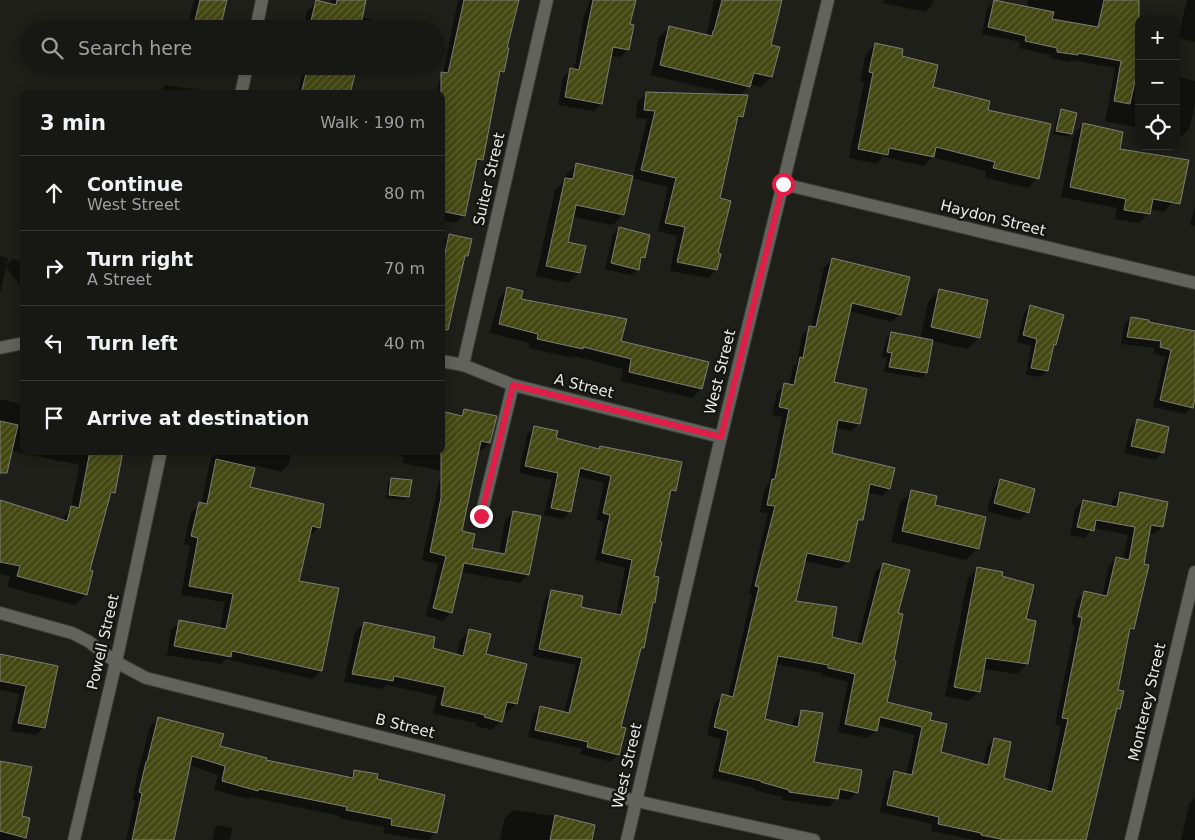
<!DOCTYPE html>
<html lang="en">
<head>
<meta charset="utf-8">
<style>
	:root { --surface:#171714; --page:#242422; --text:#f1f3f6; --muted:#9e9fa0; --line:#363634 }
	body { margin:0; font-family:"DejaVu Sans",sans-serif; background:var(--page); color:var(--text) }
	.controls { position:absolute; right:15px; top:15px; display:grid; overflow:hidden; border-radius:10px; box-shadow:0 2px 12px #0003 }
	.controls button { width:45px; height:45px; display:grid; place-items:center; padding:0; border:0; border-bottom:1px solid var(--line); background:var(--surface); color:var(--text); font:25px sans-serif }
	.stop { position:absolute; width:15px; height:15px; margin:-11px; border:4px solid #e11d48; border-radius:50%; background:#fff }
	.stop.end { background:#e11d48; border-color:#fff; box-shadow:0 1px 5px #0008 }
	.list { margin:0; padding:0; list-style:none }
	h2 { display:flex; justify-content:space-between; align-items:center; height:65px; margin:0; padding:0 20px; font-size:21px }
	h2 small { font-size:16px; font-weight:400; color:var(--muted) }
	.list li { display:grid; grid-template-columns:32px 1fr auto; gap:15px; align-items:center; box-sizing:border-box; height:75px; padding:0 20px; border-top:1px solid var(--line) }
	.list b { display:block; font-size:19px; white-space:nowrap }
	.list p { margin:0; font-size:16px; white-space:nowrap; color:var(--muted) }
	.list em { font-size:16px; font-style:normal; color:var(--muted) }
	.icon { flex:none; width:28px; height:28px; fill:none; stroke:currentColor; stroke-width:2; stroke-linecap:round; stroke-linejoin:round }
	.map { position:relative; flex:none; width:1195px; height:840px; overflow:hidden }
	.search { position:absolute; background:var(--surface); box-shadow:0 2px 12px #0003; left:20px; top:20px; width:425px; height:55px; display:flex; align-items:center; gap:12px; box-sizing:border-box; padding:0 18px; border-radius:28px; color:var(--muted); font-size:19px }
	.panel { position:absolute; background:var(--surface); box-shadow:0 2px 12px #0003; left:20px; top:90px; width:425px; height:365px; border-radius:10px }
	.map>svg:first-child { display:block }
</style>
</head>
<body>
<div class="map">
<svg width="1195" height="840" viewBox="0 0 1195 840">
	<defs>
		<pattern id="building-hatch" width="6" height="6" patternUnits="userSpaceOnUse" patternTransform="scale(1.25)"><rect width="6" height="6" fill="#434812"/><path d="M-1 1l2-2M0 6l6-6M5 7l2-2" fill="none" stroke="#5e6334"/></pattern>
	</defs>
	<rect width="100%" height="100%" fill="#1f1f1a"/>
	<g fill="#0007">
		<path d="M194 0H225L218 29H166L169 26 186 29Z"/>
		<path d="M331 0H365L361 17 380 21 379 26 391 29H303L307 11 316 2 330 5Z"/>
		<path d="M458 0H518L506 49 503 71 498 76 481 159 474 167 464 215 456 223 441 220V94H436L439 81 442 78Z"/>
		<path d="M590 0H635L628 25 633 26 628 50 620 57 611 56 601 104 594 111 558 105 563 77 571 70H574L584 16Z"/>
		<path d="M714 0H780L770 45 771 77 761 87 750 85 739 96 742 116 735 123 719 199 716 270 708 278 670 271 677 236 658 231 668 187 631 178 623 215 613 225 573 217 567 243 579 273 568 283 536 276 555 190 565 180 566 175 576 165 633 177 647 119 636 118 637 102 646 94 733 95 651 75 659 37 670 27 706 36Z"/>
		<path d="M884 0H933L932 5 925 12 883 3Z"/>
		<path d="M1028 0H1125L1139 51V128L1105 121 1115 68 1071 60 1070 62 1050 58 1051 55 1019 48 1020 42 982 34 987 8 995 1 1026 8Z"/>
		<path d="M1187 0H1195V42L1178 38Z"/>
		<path d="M875 44 900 57 932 88 987 110 1037 178 1028 188 985 178 986 171 932 157 924 166 883 157 877 164 849 158 864 82 860 81 866 54Z"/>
		<path d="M304 66H355L348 94H297Z"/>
		<path d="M1176 76 1195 81V104L1189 129 1182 136 1176 135Z"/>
		<path d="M165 85 206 91 205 94H157Z"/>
		<path d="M1061 111 1071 134 1067 137 1053 134 1058 114Z"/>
		<path d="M1083 124 1118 150 1173 202 1164 212 1150 209 1149 213 1139 223 1115 219 1117 208 1061 197 1074 134Z"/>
		<path d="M1195 205V226L1190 225Z"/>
		<path d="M620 228 643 257 639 262 638 269 631 275 605 269 613 234Z"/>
		<path d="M449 235 467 256 463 260 441 326V249L443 242Z"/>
		<path d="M0 256 8 258 7 265 12 259 24 262V291L6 267 0 294Z"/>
		<path d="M832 260 900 314 892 322 849 311 833 383 859 424 851 431 835 428 830 454 889 488 882 496 867 492 861 520 855 526 848 561 840 569 804 561 795 602 831 638 857 644 875 572 883 564 897 614 886 703 929 721 939 753 983 765 987 747 994 739 1002 779 1047 792 1061 726 1055 725 1075 625 1071 624 1076 600 1084 592 1102 596 1109 566 1116 558 1123 560 1128 535 1093 528 1085 538 1070 535 1075 509 1083 501 1111 507 1112 501 1120 493 1162 527 1154 534 1148 533 1133 628 1128 634 1116 691 1119 708 1115 712 1085 840H973L931 831 932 824 880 812 887 780 895 772 906 775 915 735 877 725 876 731 868 738 838 732 848 682 821 675 822 673 775 664 763 720 792 727 794 719 802 711 813 763 857 792 849 800 837 798 829 807 782 800V797L754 790V788L712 778 721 739 707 735 714 704 722 696 728 697 752 594H749L768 513 760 512 765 488 769 483 782 417 772 415 777 392 785 385 789 386 793 366 797 363 802 335 811 327 824 267Z"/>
		<path d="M508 289 520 300 620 342 707 363 701 389 692 398 620 381 623 369 574 356 573 358 528 348 530 343 490 333 499 298Z"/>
		<path d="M939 290 979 338 967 349 932 341 926 373 921 378 884 372 887 358 882 357 886 339 891 333 920 339 928 302Z"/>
		<path d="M1031 306 1055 344 1052 348 1047 370 1041 377 1026 375 1031 346 1017 342 1024 313Z"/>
		<path d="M1131 318 1195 333V393L1192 407 1185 414 1153 407 1165 357 1153 354 1155 348 1121 344 1124 325Z"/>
		<path d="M0 399 24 405V451H121L114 492 109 497 89 571 86 594 75 605 7 587 10 576 0 574V502L61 520 71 508 79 465 11 451 0 464Z"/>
		<path d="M464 410 489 443 481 451H478L461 532 471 549 499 554 505 520 514 512 528 574 520 583 461 572 451 612 443 621 426 616 438 564 422 560 441 471 403 463 404 457 378 451H441L458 416Z"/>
		<path d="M1137 421 1163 452 1155 460 1124 453 1130 428Z"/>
		<path d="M535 427 555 439 675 490 669 496 653 577V602L643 648 638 652 620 728 618 754 611 762 580 754 582 749 528 737 533 715 540 708 564 713 576 665 532 656 545 598 552 591 580 608 616 615 625 568 595 560 604 522 596 520 604 483 577 476 570 511 563 519 544 515 552 480 519 473 527 434Z"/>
		<path d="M207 451H292L289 464 281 472 254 465 249 488 319 527 310 536 308 535 298 582 321 670 313 679 226 659 221 664 167 655 171 630 180 622 220 629 225 602 181 595 190 546 184 544 191 512 201 504 212 453Z"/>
		<path d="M391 479 408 496 405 500 386 498 388 483Z"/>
		<path d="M1000 481 1028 512 1020 520 987 511 993 489Z"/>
		<path d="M911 492 933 506 978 548 966 560 891 542 900 503Z"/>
		<path d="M978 568 1001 577 1024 620 1027 664 1017 674 983 669 979 691 969 701 945 696 968 578Z"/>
		<path d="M364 623 431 649 457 655 460 640 469 631 516 704 507 713 503 712 501 721 492 730 476 726V723L433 714 437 696 387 685 382 689 344 682 355 632Z"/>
		<path d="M0 656 56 667 43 728 36 735 11 731 19 694 0 690Z"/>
		<path d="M159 718 219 747 265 761 348 778 355 771 375 780 436 832 429 840H423L383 833 384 827 339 818V816L251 797 249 799 214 790 218 775 189 765 173 840H126L135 801 132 800 138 771 150 727Z"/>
		<path d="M0 762 20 817 25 837 22 840H0Z"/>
		<path d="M1195 798V840H1181L1189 804Z"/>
		<path d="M514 810 555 816 590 840H500L504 819Z"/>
		<path d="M218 825 232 828 230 840H212L215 828Z"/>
	</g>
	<g fill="url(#building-hatch)" stroke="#7c7d76">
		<path d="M200 0H227L220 29H193Z"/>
		<path d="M316 0 336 5 337 0H366L360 29H309Z"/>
		<path d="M464 0H519L507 48H509L504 72 500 71 483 160 477 159 465 216 441 211V72L448 73Z"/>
		<path d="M593 0H636L630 24 634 25 629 50 613 47 602 104 565 97 570 68 579 70Z"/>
		<path d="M722 0H782L771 45 780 47 772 77 754 73 750 87 660 65 669 26 712 36 713 31H714Z"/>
		<path d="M994 0 1054 12 1052 19 1098 27 1104 0H1139V82L1135 81 1130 104 1114 101 1121 61 1078 53V55L1057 52V48L1025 41 1026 36 988 27Z"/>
		<path d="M875 43 903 49 902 56 938 65 933 87 990 101 988 110 1051 124 1039 179 993 168 995 162 936 147 934 157 889 148 888 155 858 149 873 73 869 72Z"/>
		<path d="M308 66H357L350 94H301Z"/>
		<path d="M646 92 748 95 743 117 738 116 720 198 731 201 718 253 721 254 717 270 677 262 685 227 665 223 676 178 641 170 655 111 644 110Z"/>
		<path d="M1061 109 1077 113 1072 134 1056 131Z"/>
		<path d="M1083 123 1123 132 1120 149 1189 160 1180 204 1153 199 1150 214 1124 210 1126 199 1070 187Z"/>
		<path d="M576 163 633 176 624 215 576 205 568 242 586 246 580 273 546 266 565 178 573 179Z"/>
		<path d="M619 227 650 235 645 258 641 257 639 270 611 263Z"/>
		<path d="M449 234 472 239 468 256H465L448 330 441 329V262L443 263Z"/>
		<path d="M832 258 910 277 901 315 852 303 834 382 867 389 860 424 838 420 832 453 895 468 890 489 870 484 863 520H858L849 562 807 553 796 601 837 607 832 637 862 644 883 563 910 570 898 613 903 614 894 660 896 661 887 702 932 713 930 720 947 724 941 752 988 765 994 738 1011 742 1004 778 1052 792 1068 719 1062 718 1082 617H1078L1084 591 1107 596 1116 557 1129 560 1135 527 1096 520 1094 531 1077 527 1083 500 1117 507 1120 492 1168 502 1163 527 1151 525 1144 564 1149 565 1134 629 1130 628 1118 690 1124 691 1120 709 1117 708 1086 840H1005L981 835V833L938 824 939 817 887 805 894 771 912 775 922 727 880 717 877 731 845 724 855 674 828 668V665L778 656 765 719 798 727 801 710 823 713 814 762 862 770 858 793 840 789 838 799 789 792V790L761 782V781L719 771 728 731 714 727 722 694 733 697 759 587 755 586 775 506 767 505 772 479H775L789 409 779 407 784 383 794 385 800 357 803 358 809 326 816 327Z"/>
		<path d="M507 287 523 291 521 299 627 319 621 341 709 362 702 389 629 372 631 359 583 347V349L537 339 538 334 499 324Z"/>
		<path d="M939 289 988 300 980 338 931 327Z"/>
		<path d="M1030 305 1064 315 1056 345 1054 344 1048 371 1031 368 1037 339 1023 335Z"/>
		<path d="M1131 317 1149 320V322L1195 331V398L1193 408 1160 400 1171 350 1160 347 1161 341 1127 337Z"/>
		<path d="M891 332 933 340 927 373 889 367 892 353 887 352Z"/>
		<path d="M464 409 497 416 490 443 481 441 462 531 475 534 472 548 505 554 513 511 541 516 529 575 464 563 452 613 433 608 446 556 430 552 441 498V411L462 416Z"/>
		<path d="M1137 419 1169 427 1164 453 1131 446Z"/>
		<path d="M0 421 18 425 7 473H0Z"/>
		<path d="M534 426 558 431 556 438 599 449 600 446 682 462 676 491 671 490 660 542H662L654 576 659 577 655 603 653 602 644 648H641L621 727 626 728 619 755 587 747 588 742 535 730 540 706 569 713 582 658 539 649 551 590 583 596 581 607 621 615 632 560 602 553 610 515 603 513 611 476 580 468 571 512 551 508 558 473 525 466Z"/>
		<path d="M90 451H123L115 493 111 492 90 570 93 571 87 595 17 576 20 566 0 562V500L67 521 71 506 79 508Z"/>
		<path d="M216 459 255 468 250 487 324 504 320 528 312 526 299 581 339 588 322 671 232 651 231 657 174 646 179 620 226 629 233 594 189 586 198 538 191 536 199 502 207 504Z"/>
		<path d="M391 478 412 480 409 497 389 495Z"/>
		<path d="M1000 479 1035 489 1029 513 994 503Z"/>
		<path d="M911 490 937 496 935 505 986 517 979 549 902 531Z"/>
		<path d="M977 567 1003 572 1002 576 1034 585 1026 619 1036 621 1028 664 986 658 980 692 954 687Z"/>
		<path d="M364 622 435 637 433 648 463 656 469 629 491 634 486 654 527 664 517 704 507 702 502 722 484 717 485 715 441 705 445 687 394 676 393 681 352 674Z"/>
		<path d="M0 654 58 666 45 728 18 723 26 686 0 681Z"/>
		<path d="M158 717 224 734 220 746 267 758 266 760 353 778 354 770 378 774 377 779 445 795 437 833 391 825 392 819 346 810 347 807 259 789 258 791 222 781 225 766 192 756 174 840H132L142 793 139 792 146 762H147Z"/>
		<path d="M0 761 32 767 22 816 30 818 26 838 0 831Z"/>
		<path d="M555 815 595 825 592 840H550Z"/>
	</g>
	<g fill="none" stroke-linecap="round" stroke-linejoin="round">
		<g stroke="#3a3a36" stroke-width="14">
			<g id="minor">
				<path d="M256 29 262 0"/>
				<path d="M241 94 247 66"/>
				<path d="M783 184 1195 283"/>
				<path d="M0 348 24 343"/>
				<path d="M441 361 463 365 513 385 721 437"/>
				<path d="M463 365 547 0"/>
				<path d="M481 516 513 385"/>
				<path d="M0 613 72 633 88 641 116 662 146 678 636 801 814 840"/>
				<path d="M74 840 116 662 161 451"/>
				<path d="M627 840 721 437 828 0"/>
				<path d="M1131 840 1195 572"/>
			</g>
		</g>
		<use href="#minor" stroke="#62635c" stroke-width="12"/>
	</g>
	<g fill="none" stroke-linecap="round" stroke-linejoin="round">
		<path stroke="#e11d48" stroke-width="6" d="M481 516 513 385 721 437 783 184"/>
	</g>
	<g text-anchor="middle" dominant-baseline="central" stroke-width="5" stroke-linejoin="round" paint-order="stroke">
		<g font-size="15" fill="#e9eae6" stroke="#151611">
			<text transform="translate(489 179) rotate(-77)">Suiter Street</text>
			<text transform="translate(993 218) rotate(14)">Haydon Street</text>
			<text transform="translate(720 372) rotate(-76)">West Street</text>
			<text transform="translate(584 386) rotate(14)">A Street</text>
			<text transform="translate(103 642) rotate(-77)">Powell Street</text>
			<text transform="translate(1147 702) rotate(-77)">Monterey Street</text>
			<text transform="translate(405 726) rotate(14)">B Street</text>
			<text transform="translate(627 766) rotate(-77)">West Street</text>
		</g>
	</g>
</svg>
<div class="controls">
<button>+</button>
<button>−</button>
<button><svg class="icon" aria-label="locate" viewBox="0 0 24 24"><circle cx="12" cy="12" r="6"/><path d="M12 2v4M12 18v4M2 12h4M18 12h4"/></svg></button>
</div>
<div class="stop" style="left:783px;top:184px"></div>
<div class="stop end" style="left:481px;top:516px"></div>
<div class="search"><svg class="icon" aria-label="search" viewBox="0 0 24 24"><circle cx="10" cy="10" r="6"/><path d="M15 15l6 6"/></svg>Search here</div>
<section class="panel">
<h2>3 min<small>Walk · 190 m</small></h2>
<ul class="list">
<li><svg class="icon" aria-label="ahead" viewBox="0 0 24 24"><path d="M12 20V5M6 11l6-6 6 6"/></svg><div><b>Continue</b><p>West Street</p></div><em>80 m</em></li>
<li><svg class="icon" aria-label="right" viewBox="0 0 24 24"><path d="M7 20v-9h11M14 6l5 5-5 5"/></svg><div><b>Turn right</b><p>A Street</p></div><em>70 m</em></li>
<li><svg class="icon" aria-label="left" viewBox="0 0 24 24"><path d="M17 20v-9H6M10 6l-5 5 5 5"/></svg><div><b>Turn left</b></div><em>40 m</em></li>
<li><svg class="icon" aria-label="arrive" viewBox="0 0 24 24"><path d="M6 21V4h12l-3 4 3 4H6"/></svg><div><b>Arrive at destination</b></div></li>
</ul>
</section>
</div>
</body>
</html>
